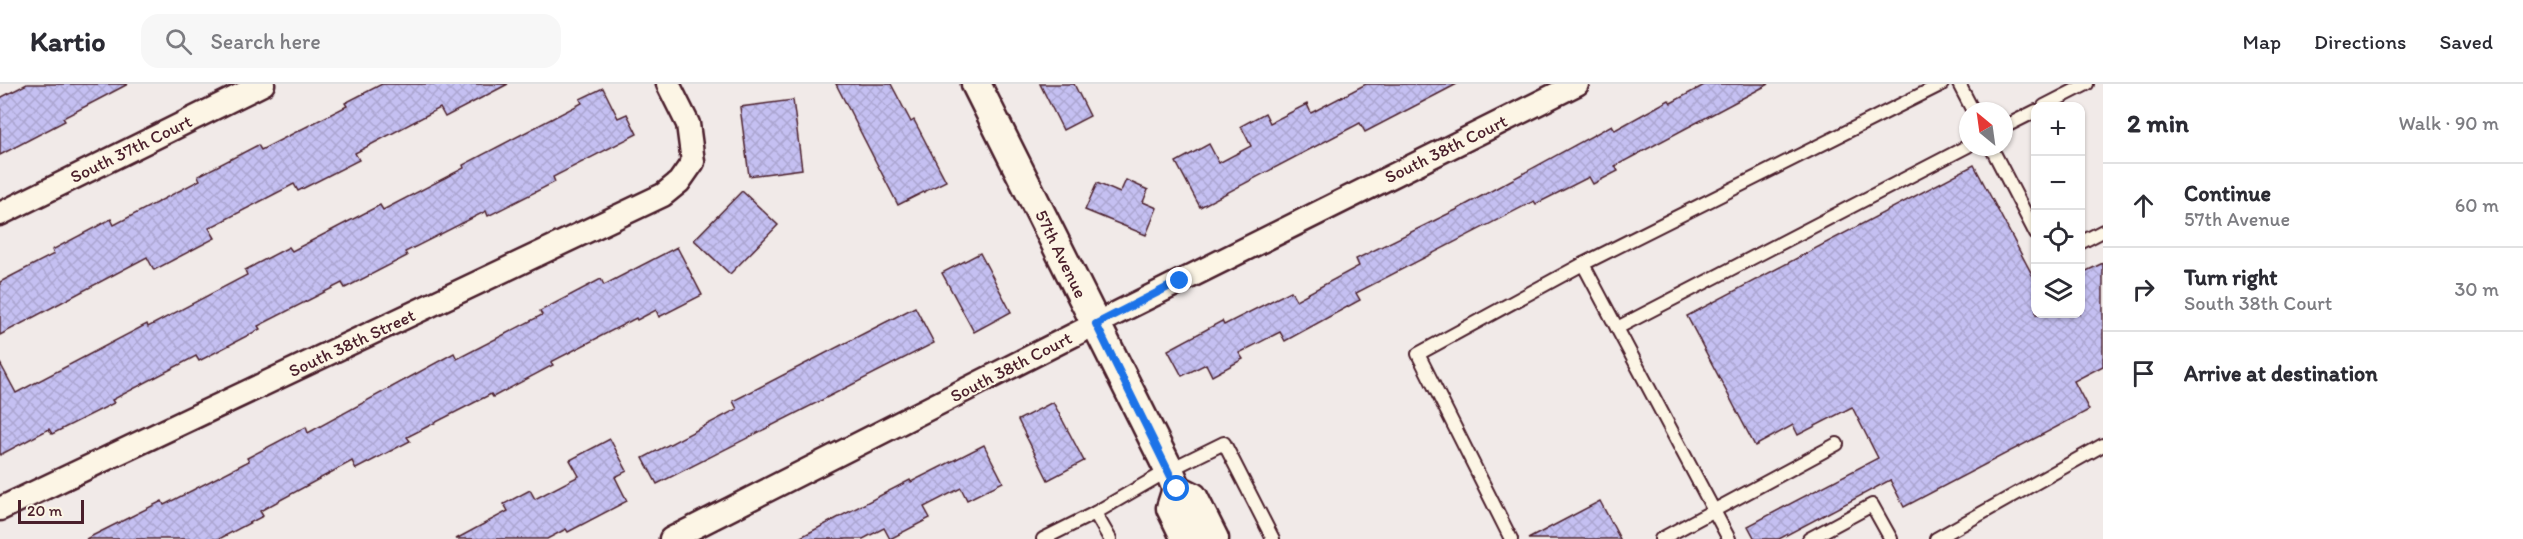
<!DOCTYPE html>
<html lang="en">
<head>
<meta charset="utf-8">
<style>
	:root { --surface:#fff; --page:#f7f7f7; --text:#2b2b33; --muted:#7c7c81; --line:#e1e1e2 }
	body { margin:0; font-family:Itim,sans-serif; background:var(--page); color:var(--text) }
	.controls { position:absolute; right:18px; top:18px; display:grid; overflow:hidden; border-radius:12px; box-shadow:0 2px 4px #0004 }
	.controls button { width:54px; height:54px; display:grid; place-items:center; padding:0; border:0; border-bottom:2px solid var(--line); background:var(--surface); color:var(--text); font:30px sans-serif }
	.compass { position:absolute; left:1959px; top:18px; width:54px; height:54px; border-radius:50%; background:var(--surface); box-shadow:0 2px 4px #0004; rotate:331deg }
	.scale { position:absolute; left:18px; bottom:15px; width:66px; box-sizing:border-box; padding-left:6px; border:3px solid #4a1f2b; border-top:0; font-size:16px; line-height:21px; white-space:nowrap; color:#4a1f2b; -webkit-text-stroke:4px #fcf5e5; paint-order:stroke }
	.stop { position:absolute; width:18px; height:18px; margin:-14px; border:4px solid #1a73e8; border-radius:50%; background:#fff }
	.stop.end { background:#1a73e8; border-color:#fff; box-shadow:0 2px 6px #0008 }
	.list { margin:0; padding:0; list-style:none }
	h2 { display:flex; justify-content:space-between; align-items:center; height:78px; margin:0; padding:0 24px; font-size:26px }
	h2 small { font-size:20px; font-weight:400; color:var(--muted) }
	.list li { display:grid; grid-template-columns:39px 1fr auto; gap:18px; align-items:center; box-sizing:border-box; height:84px; padding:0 24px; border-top:2px solid var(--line) }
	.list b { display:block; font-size:22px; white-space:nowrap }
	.list p { margin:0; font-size:20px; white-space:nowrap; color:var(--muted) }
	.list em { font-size:20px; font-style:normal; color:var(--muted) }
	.icon { flex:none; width:33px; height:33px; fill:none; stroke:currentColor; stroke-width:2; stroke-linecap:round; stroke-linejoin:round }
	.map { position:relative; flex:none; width:2103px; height:455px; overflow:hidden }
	header { display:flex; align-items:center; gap:36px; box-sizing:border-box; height:84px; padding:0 30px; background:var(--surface); border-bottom:2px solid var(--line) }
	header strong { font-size:28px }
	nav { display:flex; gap:33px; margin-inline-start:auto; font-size:21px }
	.search { width:420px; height:54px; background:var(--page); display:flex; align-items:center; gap:15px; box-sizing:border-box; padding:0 21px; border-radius:18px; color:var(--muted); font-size:22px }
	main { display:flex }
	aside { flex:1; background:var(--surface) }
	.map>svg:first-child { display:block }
</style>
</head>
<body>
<header>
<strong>Kartio</strong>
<div class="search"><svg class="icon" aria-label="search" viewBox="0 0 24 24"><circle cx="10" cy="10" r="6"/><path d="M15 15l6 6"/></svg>Search here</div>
<nav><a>Map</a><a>Directions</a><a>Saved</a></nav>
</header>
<main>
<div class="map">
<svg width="2103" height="455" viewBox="0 0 2103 455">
	<defs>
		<pattern id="building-cross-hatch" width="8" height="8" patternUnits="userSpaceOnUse" patternTransform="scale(1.5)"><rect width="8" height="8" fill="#c5c0f2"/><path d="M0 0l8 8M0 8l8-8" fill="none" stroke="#aba5d0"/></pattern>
	</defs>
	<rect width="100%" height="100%" fill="#f1eae8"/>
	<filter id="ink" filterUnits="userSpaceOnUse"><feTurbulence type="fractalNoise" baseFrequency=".0167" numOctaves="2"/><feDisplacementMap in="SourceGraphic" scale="12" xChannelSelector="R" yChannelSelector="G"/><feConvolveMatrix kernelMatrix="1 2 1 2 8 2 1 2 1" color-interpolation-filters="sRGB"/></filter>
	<g filter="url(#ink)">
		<g fill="url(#building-cross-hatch)" stroke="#4a1f2b" stroke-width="1.5">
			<path d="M27 0H128L63 34 65 37 0 71V14Z"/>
			<path d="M382 0H508L445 33 440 24 355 69 359 76 298 107 294 100 209 144 215 154 154 186 147 173 0 251V198L54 170 52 166 111 135 114 141 200 96 198 92 258 61 261 66 347 22 345 19Z"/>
			<path d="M836 0H891L911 38 914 36 946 97 898 121Z"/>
			<path d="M1040 0H1074L1090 32 1063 46Z"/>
			<path d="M1366 0H1457L1365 48 1360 39 1200 123 1176 78 1209 60 1219 79 1251 62 1241 42 1265 29 1270 39 1307 20 1311 29Z"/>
			<path d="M1706 0H1769L1615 82 1618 87 1593 100 1589 93 1536 120 1534 117 1356 209 1360 216 1285 257 1280 248 1239 269 1243 275 1212 292 1206 280 1182 292 1168 266 1222 237 1224 241 1291 207 1296 216 1359 182 1356 175 1456 126 1612 41 1615 46 1669 16 1671 19Z"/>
			<path d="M603 4 618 34 627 30 637 50 553 93 555 98 488 132 486 127 405 168 407 172 345 204 342 199 258 242 260 245 199 277 196 272 112 316 114 319 52 350 49 345 0 371V279L16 309 147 240 148 243 247 191 245 186 289 163 292 167 380 121 383 126 464 84 463 81 582 19 580 15Z"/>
			<path d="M793 16 802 85 749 92 740 23Z"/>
			<path d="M1974 81 2036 198V230H2080V190L2103 179V282L2074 297 2089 326 1904 423 1890 396 1779 455H1755L1748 442 1878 374 1852 323 1798 351 1793 341 1755 362 1687 232Z"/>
			<path d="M1126 96 1148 106 1143 118 1157 124 1146 151 1085 126 1097 99 1120 109Z"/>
			<path d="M742 107 778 141 730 190 694 156Z"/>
			<path d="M677 163 702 211 659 233 656 226 637 236 636 234 551 278 553 281 493 313 491 310 407 353 410 357 356 385 352 377 260 427 263 432 219 455H86L162 417 164 421 249 377 247 374 306 343 308 349 454 269 457 275 542 231 540 227 601 195 604 201Z"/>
			<path d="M980 169 1011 228 974 248 942 189Z"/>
			<path d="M915 223 934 259 657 400 643 374 737 325 733 317Z"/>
			<path d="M1053 318 1084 377 1048 396 1018 336Z"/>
			<path d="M610 355 627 387 615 393 627 417 568 448 566 445 547 455H456L508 427 504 420 530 406 535 415 579 392 570 376Z"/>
			<path d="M984 361 1003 398 967 416 961 404 924 423 930 434 890 455 884 444 863 455H797L910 396 911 398Z"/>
			<path d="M1600 417 1620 455H1528Z"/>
		</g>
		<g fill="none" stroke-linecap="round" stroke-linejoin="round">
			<g stroke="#4a1f2b" stroke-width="16">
				<g id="service">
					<path d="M1959 0 1973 27"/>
					<path d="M2044 22 2087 0"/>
					<path d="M2004 43 2036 27"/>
					<path d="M1991 63 2036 150"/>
					<path d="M2080 159 2103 147"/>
					<path d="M1583 180 1942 0"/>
					<path d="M1617 244 1968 62"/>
					<path d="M1095 429 1169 386 1224 359 1273 455"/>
					<path d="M1043 455 1095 429 1110 455"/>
					<path d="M1511 455 1418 270 1583 180 1729 455"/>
					<path d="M1661 455 1837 360"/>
					<path d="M1809 455 1872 421 1891 455"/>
					<path d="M1936 455 2103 361"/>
				</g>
			</g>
			<g stroke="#4a1f2b" stroke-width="27">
				<g id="minor">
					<path d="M0 130 263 0"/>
					<path d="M0 425 663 111 679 98 693 78 688 40 668 0"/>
					<path d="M671 455 1121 227 1577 0"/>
				</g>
			</g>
			<g stroke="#4a1f2b" stroke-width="33">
				<g id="tertiary">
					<path d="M976 0 1169 386 1177 405 1171 424 1186 455"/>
					<path d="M1177 405 1193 413 1214 455"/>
				</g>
			</g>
			<use href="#service" stroke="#fcf5e5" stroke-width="12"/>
			<use href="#minor" stroke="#fcf5e5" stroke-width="22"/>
			<use href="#tertiary" stroke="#fcf5e5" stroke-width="28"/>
		</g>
	</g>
	<g fill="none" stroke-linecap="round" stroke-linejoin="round" filter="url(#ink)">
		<path stroke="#1a73e8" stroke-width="8" d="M1177 405 1096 240 1180 197"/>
	</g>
	<g text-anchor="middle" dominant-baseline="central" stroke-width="4.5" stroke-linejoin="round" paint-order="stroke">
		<g font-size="18" fill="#4a1f2b" stroke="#fcf5e5">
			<text transform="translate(131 65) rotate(-26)">South 37th Court</text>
			<text transform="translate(1446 65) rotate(-26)">South 38th Court</text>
			<text transform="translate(1061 170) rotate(64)">57th Avenue</text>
			<text transform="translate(352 259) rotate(-25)">South 38th Street</text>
			<text transform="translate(1011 283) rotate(-27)">South 38th Court</text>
		</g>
	</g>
</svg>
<div class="controls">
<button>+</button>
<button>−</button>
<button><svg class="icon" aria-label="locate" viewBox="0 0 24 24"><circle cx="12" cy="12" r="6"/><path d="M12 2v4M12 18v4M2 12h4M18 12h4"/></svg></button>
<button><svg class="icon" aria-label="layers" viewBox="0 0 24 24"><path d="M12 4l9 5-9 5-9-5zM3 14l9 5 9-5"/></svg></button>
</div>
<svg class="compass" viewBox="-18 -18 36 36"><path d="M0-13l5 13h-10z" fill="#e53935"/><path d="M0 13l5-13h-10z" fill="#7c7c81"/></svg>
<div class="scale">20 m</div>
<div class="stop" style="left:1177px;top:405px"></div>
<div class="stop end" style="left:1180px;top:197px"></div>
</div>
<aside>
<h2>2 min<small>Walk · 90 m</small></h2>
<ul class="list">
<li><svg class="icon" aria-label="ahead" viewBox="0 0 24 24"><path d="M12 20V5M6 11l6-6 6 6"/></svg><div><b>Continue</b><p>57th Avenue</p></div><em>60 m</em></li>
<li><svg class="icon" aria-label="right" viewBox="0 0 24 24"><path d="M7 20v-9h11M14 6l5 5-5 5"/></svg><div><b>Turn right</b><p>South 38th Court</p></div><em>30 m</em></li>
<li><svg class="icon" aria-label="arrive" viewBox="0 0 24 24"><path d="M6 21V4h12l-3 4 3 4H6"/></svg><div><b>Arrive at destination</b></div></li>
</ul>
</aside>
</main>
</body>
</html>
